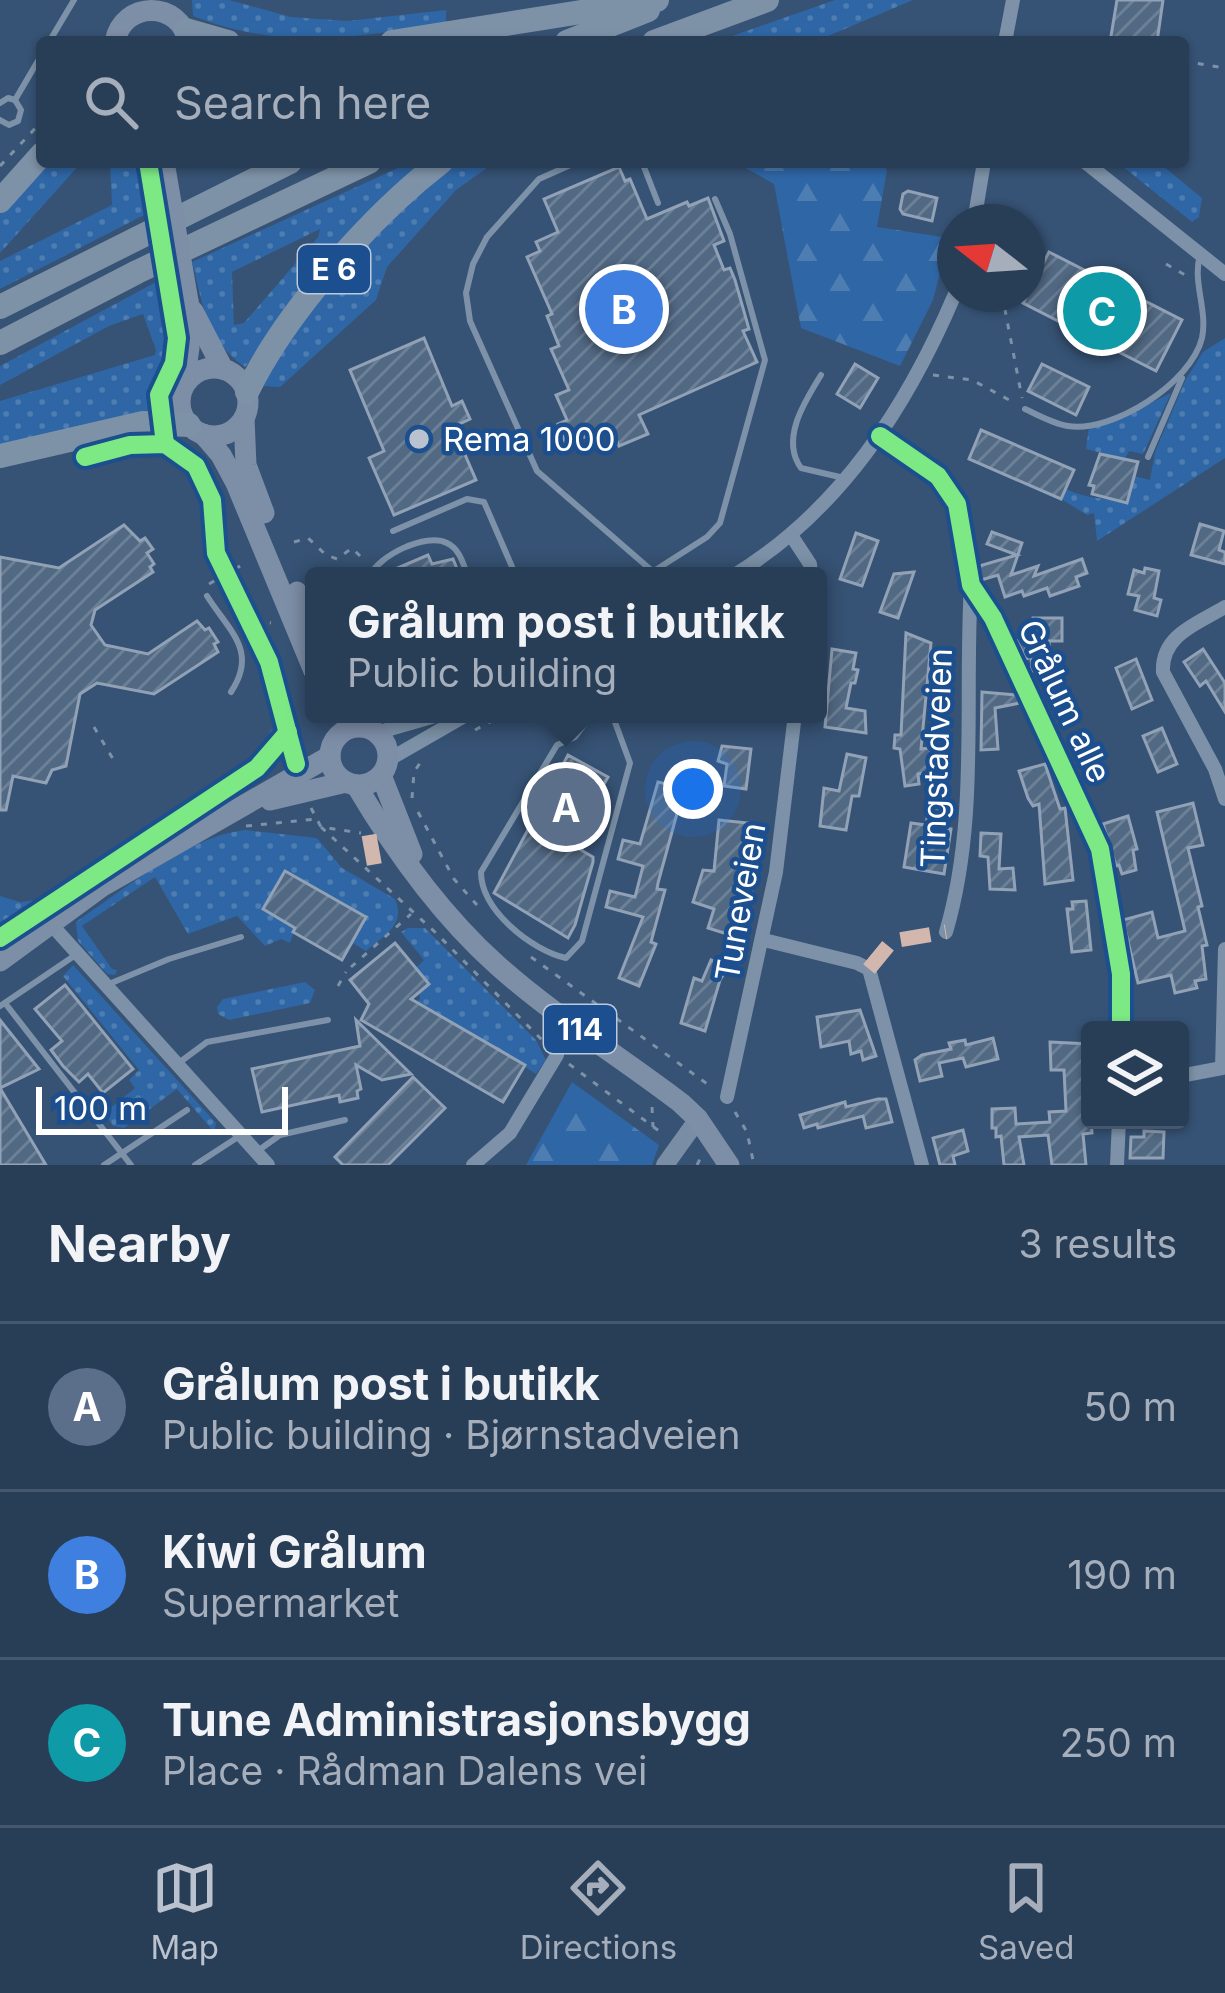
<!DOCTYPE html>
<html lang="en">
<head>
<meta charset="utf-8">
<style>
	:root { --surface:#283e57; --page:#30455d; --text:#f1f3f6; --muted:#a5aeba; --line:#44576d; --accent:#b9c2ce }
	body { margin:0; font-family:Inter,sans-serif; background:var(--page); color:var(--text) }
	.controls { position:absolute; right:36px; bottom:36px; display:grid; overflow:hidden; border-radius:12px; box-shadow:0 3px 9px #0004 }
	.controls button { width:108px; height:108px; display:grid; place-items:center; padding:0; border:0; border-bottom:3px solid var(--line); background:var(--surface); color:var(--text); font:60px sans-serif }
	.compass { position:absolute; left:937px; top:204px; width:108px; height:108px; border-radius:50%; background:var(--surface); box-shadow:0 3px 9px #0004; rotate:287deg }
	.scale { position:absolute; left:36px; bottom:30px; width:252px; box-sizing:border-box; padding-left:12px; border:6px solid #fff; border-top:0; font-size:33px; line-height:42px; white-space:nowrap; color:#fff; -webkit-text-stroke:9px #1b4f8f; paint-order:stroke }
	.you { position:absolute; left:693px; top:789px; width:42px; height:42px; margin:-30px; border:9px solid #fff; border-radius:50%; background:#1a73e8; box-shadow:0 0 0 18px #1a73e833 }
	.badge { display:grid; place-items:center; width:78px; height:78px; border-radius:50%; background:var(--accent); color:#fff; font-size:39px; font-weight:700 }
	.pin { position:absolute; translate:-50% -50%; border:6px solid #fff; box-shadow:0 3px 12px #0006 }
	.popup { position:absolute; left:305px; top:567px; width:522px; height:156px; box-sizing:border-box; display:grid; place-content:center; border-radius:12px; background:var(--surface); filter:drop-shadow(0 3px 9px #0005); font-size:39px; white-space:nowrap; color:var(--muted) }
	.popup b { font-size:45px; color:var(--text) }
	.popup::after { content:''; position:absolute; left:50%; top:100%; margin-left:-24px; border:24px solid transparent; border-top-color:var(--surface) }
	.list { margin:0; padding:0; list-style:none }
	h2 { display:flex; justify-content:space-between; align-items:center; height:156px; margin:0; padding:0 48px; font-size:51px }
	h2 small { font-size:39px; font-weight:400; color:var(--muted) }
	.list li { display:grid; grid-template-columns:78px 1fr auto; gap:36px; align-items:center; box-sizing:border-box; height:168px; padding:0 48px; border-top:3px solid var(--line) }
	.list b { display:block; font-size:45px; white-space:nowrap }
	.list p { margin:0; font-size:39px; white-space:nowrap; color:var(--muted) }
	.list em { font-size:39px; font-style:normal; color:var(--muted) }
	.icon { flex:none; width:66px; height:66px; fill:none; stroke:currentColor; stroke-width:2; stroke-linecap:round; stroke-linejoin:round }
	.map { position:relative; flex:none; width:1225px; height:1165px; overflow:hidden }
	.search { position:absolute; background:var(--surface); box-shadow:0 3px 9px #0004; left:36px; right:36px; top:36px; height:132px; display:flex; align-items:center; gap:30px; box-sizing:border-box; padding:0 42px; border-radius:12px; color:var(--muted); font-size:45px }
	.sheet { height:660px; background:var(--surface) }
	nav { display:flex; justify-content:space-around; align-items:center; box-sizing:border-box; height:168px; border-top:3px solid var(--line); background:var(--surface); font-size:33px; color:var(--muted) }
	nav a { display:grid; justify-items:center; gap:6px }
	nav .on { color:var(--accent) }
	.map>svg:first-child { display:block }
</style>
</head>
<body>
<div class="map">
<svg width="1225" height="1165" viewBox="0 0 1225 1165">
	<defs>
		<pattern id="grass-dots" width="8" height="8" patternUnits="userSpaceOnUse" patternTransform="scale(3)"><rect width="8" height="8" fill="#2f66a5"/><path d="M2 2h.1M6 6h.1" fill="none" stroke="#4e7db2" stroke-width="1.8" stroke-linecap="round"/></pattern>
		<pattern id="forest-firs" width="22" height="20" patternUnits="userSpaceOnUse" patternTransform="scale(3)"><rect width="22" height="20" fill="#2f66a5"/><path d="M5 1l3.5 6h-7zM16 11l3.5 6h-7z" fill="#4e7db2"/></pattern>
		<pattern id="building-hatch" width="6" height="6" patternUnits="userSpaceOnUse" patternTransform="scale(3)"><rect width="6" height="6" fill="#526984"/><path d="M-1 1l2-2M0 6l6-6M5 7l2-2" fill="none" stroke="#6c8096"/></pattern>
	</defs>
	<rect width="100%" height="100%" fill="#365274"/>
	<g fill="url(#grass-dots)" fill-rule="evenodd">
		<path d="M192 0H229L291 17 347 21 446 10V24C354 37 283 51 193 16Z"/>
		<path d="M835 0H913L814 42H715Z"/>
		<path d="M44 162H82L0 253V211Z"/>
		<path d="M110 162H140L146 214 0 289V261L112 205Z"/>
		<path d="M411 162H426L245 367C205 339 204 307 192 262ZM320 229 318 237 244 323 234 325 232 272Z"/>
		<path d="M456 162H495L456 190 387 267 376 300 280 387 261 386C292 313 392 209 456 162Z"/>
		<path d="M1117 162H1158L1202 198 1199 217 1192 222Z"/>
		<path d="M156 282 173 349 156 389 155 413 0 448V401L155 355 156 350 143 314 109 326 0 385V366Z"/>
		<path d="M1225 338V458L1097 541 1094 513 1087 515 1061 499 1066 489C1089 500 1103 497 1127 503L1134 476 1150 480 1155 452 1186 379 1203 352Z"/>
		<path d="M1171 393 1143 454 1129 451 1125 459 1086 449 1089 427 1118 419Z"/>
		<path d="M271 729 280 732 260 761 6 930 0 928V896L20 902 37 900 250 759 263 748Z"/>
		<path d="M245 830 317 838 342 868 395 899C406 925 385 935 366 951L351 942 366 917 286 871 264 909 296 927 290 943 281 939 265 946 237 916 188 934 155 877 82 926 112 969 117 970 115 975 107 974 78 941 76 922C123 890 189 836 245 830Z"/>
		<path d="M408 928H425L536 1040 546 1060 536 1074 513 1059 404 1013 420 999 416 968 424 960 401 932Z"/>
		<path d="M73 965 216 1123 214 1132 177 1089 124 1128 113 1126 108 1118 109 1109 135 1088 129 1080 139 1070 63 976Z"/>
		<path d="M305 982 315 990 310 1003 229 1020 218 1014 217 1007 223 999Z"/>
	</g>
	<g fill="url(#forest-firs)">
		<path d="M735 162H879L887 170 877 227 949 238 933 300 900 366 801 328 774 184Z"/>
		<path d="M572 1082 659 1145 652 1165H526Z"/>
	</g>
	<g fill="url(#building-hatch)" stroke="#92a2b6" stroke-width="3">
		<path d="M1117 0H1163L1157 42H1110Z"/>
		<path d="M619 167 625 181 630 179 647 219 687 202 689 206 708 198 724 241 714 245 724 270 730 268 735 280 749 329 743 331 757 362 639 415 648 434 619 446 611 427 566 444 558 424 567 420 556 395 569 390 551 349 559 346 547 316 552 314 527 257 540 251 536 242 558 232 544 199Z"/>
		<path d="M908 191 937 198 932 221 903 214 900 209 903 194Z"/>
		<path d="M1049 252 1182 320 1156 371 1023 303Z"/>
		<path d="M424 338 452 406 462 401 470 419 453 427 476 480 394 515 369 458 384 451 350 370Z"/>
		<path d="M855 364 878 378 860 408 837 394Z"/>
		<path d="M1042 364 1089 387 1076 415 1028 391Z"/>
		<path d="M981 430 1074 470 1061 499 969 459Z"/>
		<path d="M1100 454 1138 462 1127 503 1092 494 1094 486 1089 485Z"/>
		<path d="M1200 524 1224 531 1219 550 1225 552V564L1191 555Z"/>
		<path d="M124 525 140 541 145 538 153 549 147 553 154 564 150 567 153 572 95 610 91 625 105 645 148 654 197 621 205 630 209 628 218 642 214 644 218 652 154 694 97 683 80 694 66 766 52 770 46 783 13 776 6 810H0V557L59 568Z"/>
		<path d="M992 532 1022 543 1011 575 1038 566 1034 576 1082 559 1087 573 1076 577 1079 586 1050 596 1047 588 1024 596 1022 591 1005 597 998 575 981 580 979 566 1017 555 987 544Z"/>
		<path d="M856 533 878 541 862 586 840 579Z"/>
		<path d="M428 555 432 564 453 559 460 576H379Z"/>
		<path d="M1145 568 1159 571 1154 598 1161 600 1157 616 1135 610 1139 596 1128 594 1134 570 1144 573Z"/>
		<path d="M914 572 898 618 880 612 894 574Z"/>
		<path d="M1033 618H1062V641H1049L1051 670 1032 671 1031 657 1026 659 1017 641 1030 635Z"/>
		<path d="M906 633 931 643 921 749 930 748 933 772 918 774 919 784 905 786 900 749 894 748 895 735H901Z"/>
		<path d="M832 649 856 653 853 669 858 670 855 683H851L846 708 865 711 866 733 825 727Z"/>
		<path d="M1203 649 1225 683V712L1206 681 1200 686 1184 662Z"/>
		<path d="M1136 659 1152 700 1132 709 1116 668Z"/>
		<path d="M982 692 1016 695 1020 703 995 708 998 749 981 750Z"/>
		<path d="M1162 728 1177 764 1158 772 1143 736Z"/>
		<path d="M722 746 751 749 746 789 724 786 727 764 718 761Z"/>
		<path d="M847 754 866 758 859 796H852L846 830 820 826 824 788 839 791Z"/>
		<path d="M568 755 608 777 575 835 586 841 581 850 593 857V862L575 925 568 938 494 893Z"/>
		<path d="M1045 764 1060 809 1065 808 1073 880 1045 884 1039 804 1033 806 1028 798 1019 771Z"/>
		<path d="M658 782 684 788 658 883 657 889 665 890 651 942 656 944 639 986 619 978 643 917 606 907 610 891 635 897 643 866 618 859 623 840 640 844Z"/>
		<path d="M930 801 950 804 946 828 951 829 944 874 904 867 911 823 926 825Z"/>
		<path d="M1193 803 1203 845 1188 848 1202 906 1198 907 1207 945 1202 946 1206 979 1195 981 1197 988 1175 993 1171 975 1138 983 1123 920 1152 912 1158 938 1185 931 1157 812Z"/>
		<path d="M1128 816 1137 849 1133 850 1136 870 1122 874 1119 865 1116 866 1103 824Z"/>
		<path d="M719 820 748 823 744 872 753 873 752 888 737 937 708 928 714 909 693 902 703 870 714 871Z"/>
		<path d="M981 833 1001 834 999 869 1013 868 1015 890 990 889 988 857 980 856Z"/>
		<path d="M285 871 366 917 342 960 293 932 295 928 263 909Z"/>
		<path d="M1086 901 1091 950 1072 952 1067 909H1073L1072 902Z"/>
		<path d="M395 943 429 984 411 999 525 1065 503 1102 361 1020 369 1004 350 980Z"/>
		<path d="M711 960 728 967 720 980 705 1031 681 1023 694 978 702 981Z"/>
		<path d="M65 985 133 1069 103 1093 88 1074 79 1082 63 1066 51 1050 62 1041 35 1009Z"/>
		<path d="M860 1010 876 1056 863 1060 861 1051 851 1054 849 1041 821 1047 817 1017Z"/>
		<path d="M0 1020 39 1069 0 1088Z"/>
		<path d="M356 1020 411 1074 382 1080 356 1065 361 1089 357 1091 358 1098 340 1102 339 1095 262 1112 252 1069 360 1046Z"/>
		<path d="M993 1038 998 1059 966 1067 963 1058 939 1063 942 1076 920 1081 915 1060 922 1055 951 1049 949 1043 965 1040 966 1045Z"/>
		<path d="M1050 1042 1090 1044V1069H1087L1092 1133 1083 1134 1086 1165H1052L1048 1135 1019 1137 1024 1165H1004L1001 1136 996 1137V1128H992V1109L1015 1108 1016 1124 1050 1122 1049 1112 1066 1111 1064 1070H1051Z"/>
		<path d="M413 1077 445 1108 388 1165H343L335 1157Z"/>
		<path d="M0 1088 46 1165H0Z"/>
		<path d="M878 1099H886L892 1122 866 1128 863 1116 818 1128 817 1124 804 1128 800 1115 845 1102 846 1107Z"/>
		<path d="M963 1130 968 1151 953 1156 955 1165H940L933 1138Z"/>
		<path d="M1144 1131 1164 1132 1163 1158H1130L1131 1137H1144Z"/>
	</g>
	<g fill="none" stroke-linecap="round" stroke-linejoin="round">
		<g stroke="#7d92a8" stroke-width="3" stroke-dasharray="6 9" stroke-linecap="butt">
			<path d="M1183 61 1225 68"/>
			<path d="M0 166 42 121"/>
			<path d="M1166 264 1185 275"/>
			<path d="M1002 294 1022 398"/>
			<path d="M933 375 972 380 1013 402"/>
			<path d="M294 542 308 538 326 555 337 559 352 548 364 560"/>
			<path d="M209 584 247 562"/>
			<path d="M244 632 257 621 271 623"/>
			<path d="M94 727 116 764"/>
			<path d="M475 730 505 714"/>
			<path d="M412 798 414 772 424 757"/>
			<path d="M311 808 321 827 361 833"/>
			<path d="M418 812 454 879 477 905"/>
			<path d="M246 826 316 819"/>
			<path d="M321 827 437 934 548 1046"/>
			<path d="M531 957 713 1088"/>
			<path d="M351 967 411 914"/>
			<path d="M338 986 346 972"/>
			<path d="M569 1064 663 1134"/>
			<path d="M652 1107 653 1127"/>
			<path d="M735 1112 747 1132 754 1165"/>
			<path d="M697 1165 700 1159"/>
		</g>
		<g stroke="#7d92a8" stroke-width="6">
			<path d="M49 42 74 0"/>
			<path d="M0 103 8 98 15 100"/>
			<path d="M0 120 9 125 18 121 21 110 15 100 42 54"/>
			<path d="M577 162 539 179 487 237 473 264 466 293 470 321 537 471 658 576"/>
			<path d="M642 162 658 203"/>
			<path d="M821 375C805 401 780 439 801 468L844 478"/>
			<path d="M1025 409C1038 415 1054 424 1068 426 1113 433 1191 383 1202 338 1208 310 1192 282 1200 255"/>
			<path d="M1148 457 1182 378"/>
			<path d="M393 531 467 499 484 502 516 576"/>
			<path d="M654 571 707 537 720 523 765 360 730 234 715 199"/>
			<path d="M370 576C378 556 426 532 447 543 460 549 463 564 468 576"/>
			<path d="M207 596C230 632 258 651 231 692"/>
			<path d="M592 714 575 737 557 745 481 872C481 910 531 950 566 958L582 941 630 763 612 714"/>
			<path d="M109 984 169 959 241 937"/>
			<path d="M5 1003 131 1165"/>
			<path d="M0 1006 74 956"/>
			<path d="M180 1062 207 1042 328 1020"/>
			<path d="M259 1150 280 1135 345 1120"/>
			<path d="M104 1165 187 1110"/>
			<path d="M195 1165 238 1137"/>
		</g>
		<g stroke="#7d92a8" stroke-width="14">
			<path d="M1005 42 1013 0"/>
			<path d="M1085 162 1225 274"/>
			<path d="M974 222 984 162"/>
			<path d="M880 436 938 476 957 504 971 585 993 618 1100 849 1121 974V1030"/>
			<path d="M791 535 810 564 811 576"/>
			<path d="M733 576C840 511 907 407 955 294"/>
			<path d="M1225 607C1197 624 1161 635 1163 672L1215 769 1225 799"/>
			<path d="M376 733 442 714"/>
			<path d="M388 760 468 714"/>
			<path d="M50 923 268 1165"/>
			<path d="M946 932C979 820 964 700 971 585"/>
			<path d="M764 940 857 963 869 969 922 1165"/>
			<path d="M1180 1076 1222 1068 1225 949"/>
			<path d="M727 1097 776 872 795 714"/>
			<path d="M473 1165 510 1133 557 1055"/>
			<path d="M1117 1165 1119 1120"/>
		</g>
		<path stroke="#798da4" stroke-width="18" d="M665 1165 698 1119"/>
		<g stroke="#7d8ea7" stroke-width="21">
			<path d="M115 42C122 0 181 0 188 42"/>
			<path d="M193 311 223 369"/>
			<circle cx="214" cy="402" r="34"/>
			<path d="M183 388 189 348 188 301"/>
			<path d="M244 418 246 465 264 513"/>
			<path d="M203 434 221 455 236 483 314 671"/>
			<path d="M297 592 314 630"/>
			<circle cx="359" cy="756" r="29"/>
			<path d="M381 775 412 854"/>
			<path d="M356 785C395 851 440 914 497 965 554 1016 621 1057 681 1103L698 1119 729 1165"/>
			<path d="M270 800 346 782"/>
			<path d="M0 961 101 887 330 756"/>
		</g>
		<g stroke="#7e92a7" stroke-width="24">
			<path d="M186 30 228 42"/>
			<path d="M392 42 657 0"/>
			<path d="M567 42 648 10"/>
			<path d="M654 42 767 0"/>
			<path d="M0 201 42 154"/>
			<path d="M0 307 290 162"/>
			<path d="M0 343 137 272 369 162"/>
			<path d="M247 392C285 313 371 216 441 162"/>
			<path d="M0 456 143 423 189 425"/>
		</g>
		<path stroke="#7d92a8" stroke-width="3" stroke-dasharray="6 9" stroke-linecap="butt" d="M172 312 177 338"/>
		<path stroke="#7d8ea7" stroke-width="21" d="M164 162 188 301"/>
		<g stroke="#d1b7ad" stroke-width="15" stroke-dasharray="30 15" stroke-linecap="butt">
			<path d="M369 835 377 879"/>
			<path d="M869 969 892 941 946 932"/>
		</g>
		<g stroke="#1b4f8f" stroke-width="26">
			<g id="cycleway">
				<path d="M148 162 177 338 174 363 159 395 165 444"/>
				<path d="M880 436 938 476 957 504 971 585 993 618 1100 849 1121 974V1030"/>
				<path d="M85 457 130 445 165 444 196 466 212 500 216 553 269 662 296 764"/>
				<path d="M0 938 257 768 288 732"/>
			</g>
		</g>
		<use href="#cycleway" stroke="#7ce984" stroke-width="18"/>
	</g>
	<circle fill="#b9c2ce" stroke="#1b4f8f" stroke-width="4.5" cx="419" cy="439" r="12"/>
	<g text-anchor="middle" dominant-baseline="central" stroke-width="9" stroke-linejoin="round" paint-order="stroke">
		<g fill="#1b4f8f" stroke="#bbcadd" stroke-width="3">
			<rect x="298" y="245" width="72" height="48" rx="9"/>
			<rect x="544" y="1005" width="72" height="48" rx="9"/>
		</g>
		<g font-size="30" font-weight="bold" fill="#fff">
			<text x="334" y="269">E 6</text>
			<text x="580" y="1029">114</text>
		</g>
		<g font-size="33" fill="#fff" stroke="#1b4f8f" text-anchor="start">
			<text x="443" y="439">Rema 1000</text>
		</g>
		<g font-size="33" fill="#fff" stroke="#1b4f8f">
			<text transform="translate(1065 701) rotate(65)">Grålum alle</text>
			<text transform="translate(936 758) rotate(-88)">Tingstadveien</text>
			<text transform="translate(740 902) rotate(-80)">Tuneveien</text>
		</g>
	</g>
</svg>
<div class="controls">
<button><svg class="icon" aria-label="layers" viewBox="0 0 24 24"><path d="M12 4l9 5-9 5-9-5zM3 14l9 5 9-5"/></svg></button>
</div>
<svg class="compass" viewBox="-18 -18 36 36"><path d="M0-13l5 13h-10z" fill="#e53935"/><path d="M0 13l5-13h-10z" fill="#a5aeba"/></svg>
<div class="scale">100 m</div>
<div class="you"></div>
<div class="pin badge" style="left:566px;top:807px;background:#5c6f8a">A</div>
<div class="popup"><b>Grålum post i butikk</b>Public building</div>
<div class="pin badge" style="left:624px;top:309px;background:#3f7fe0">B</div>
<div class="pin badge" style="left:1102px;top:311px;background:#0f9aa8">C</div>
<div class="search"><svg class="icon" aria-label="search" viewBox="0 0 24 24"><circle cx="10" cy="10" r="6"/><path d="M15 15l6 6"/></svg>Search here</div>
</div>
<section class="sheet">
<h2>Nearby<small>3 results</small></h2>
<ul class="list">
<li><span class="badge" style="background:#5c6f8a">A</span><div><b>Grålum post i butikk</b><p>Public building · Bjørnstadveien</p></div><em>50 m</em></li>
<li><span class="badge" style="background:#3f7fe0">B</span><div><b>Kiwi Grålum</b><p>Supermarket</p></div><em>190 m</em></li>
<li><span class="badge" style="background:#0f9aa8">C</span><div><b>Tune Administrasjonsbygg</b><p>Place · Rådman Dalens vei</p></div><em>250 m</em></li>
</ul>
</section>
<nav>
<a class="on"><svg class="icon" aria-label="map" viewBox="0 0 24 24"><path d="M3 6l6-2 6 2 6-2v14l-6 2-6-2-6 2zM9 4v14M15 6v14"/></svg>Map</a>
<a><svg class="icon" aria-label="directions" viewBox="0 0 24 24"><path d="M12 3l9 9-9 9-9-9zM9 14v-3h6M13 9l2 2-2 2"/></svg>Directions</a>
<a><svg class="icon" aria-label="saved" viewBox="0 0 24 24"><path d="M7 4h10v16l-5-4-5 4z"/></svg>Saved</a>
</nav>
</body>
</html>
